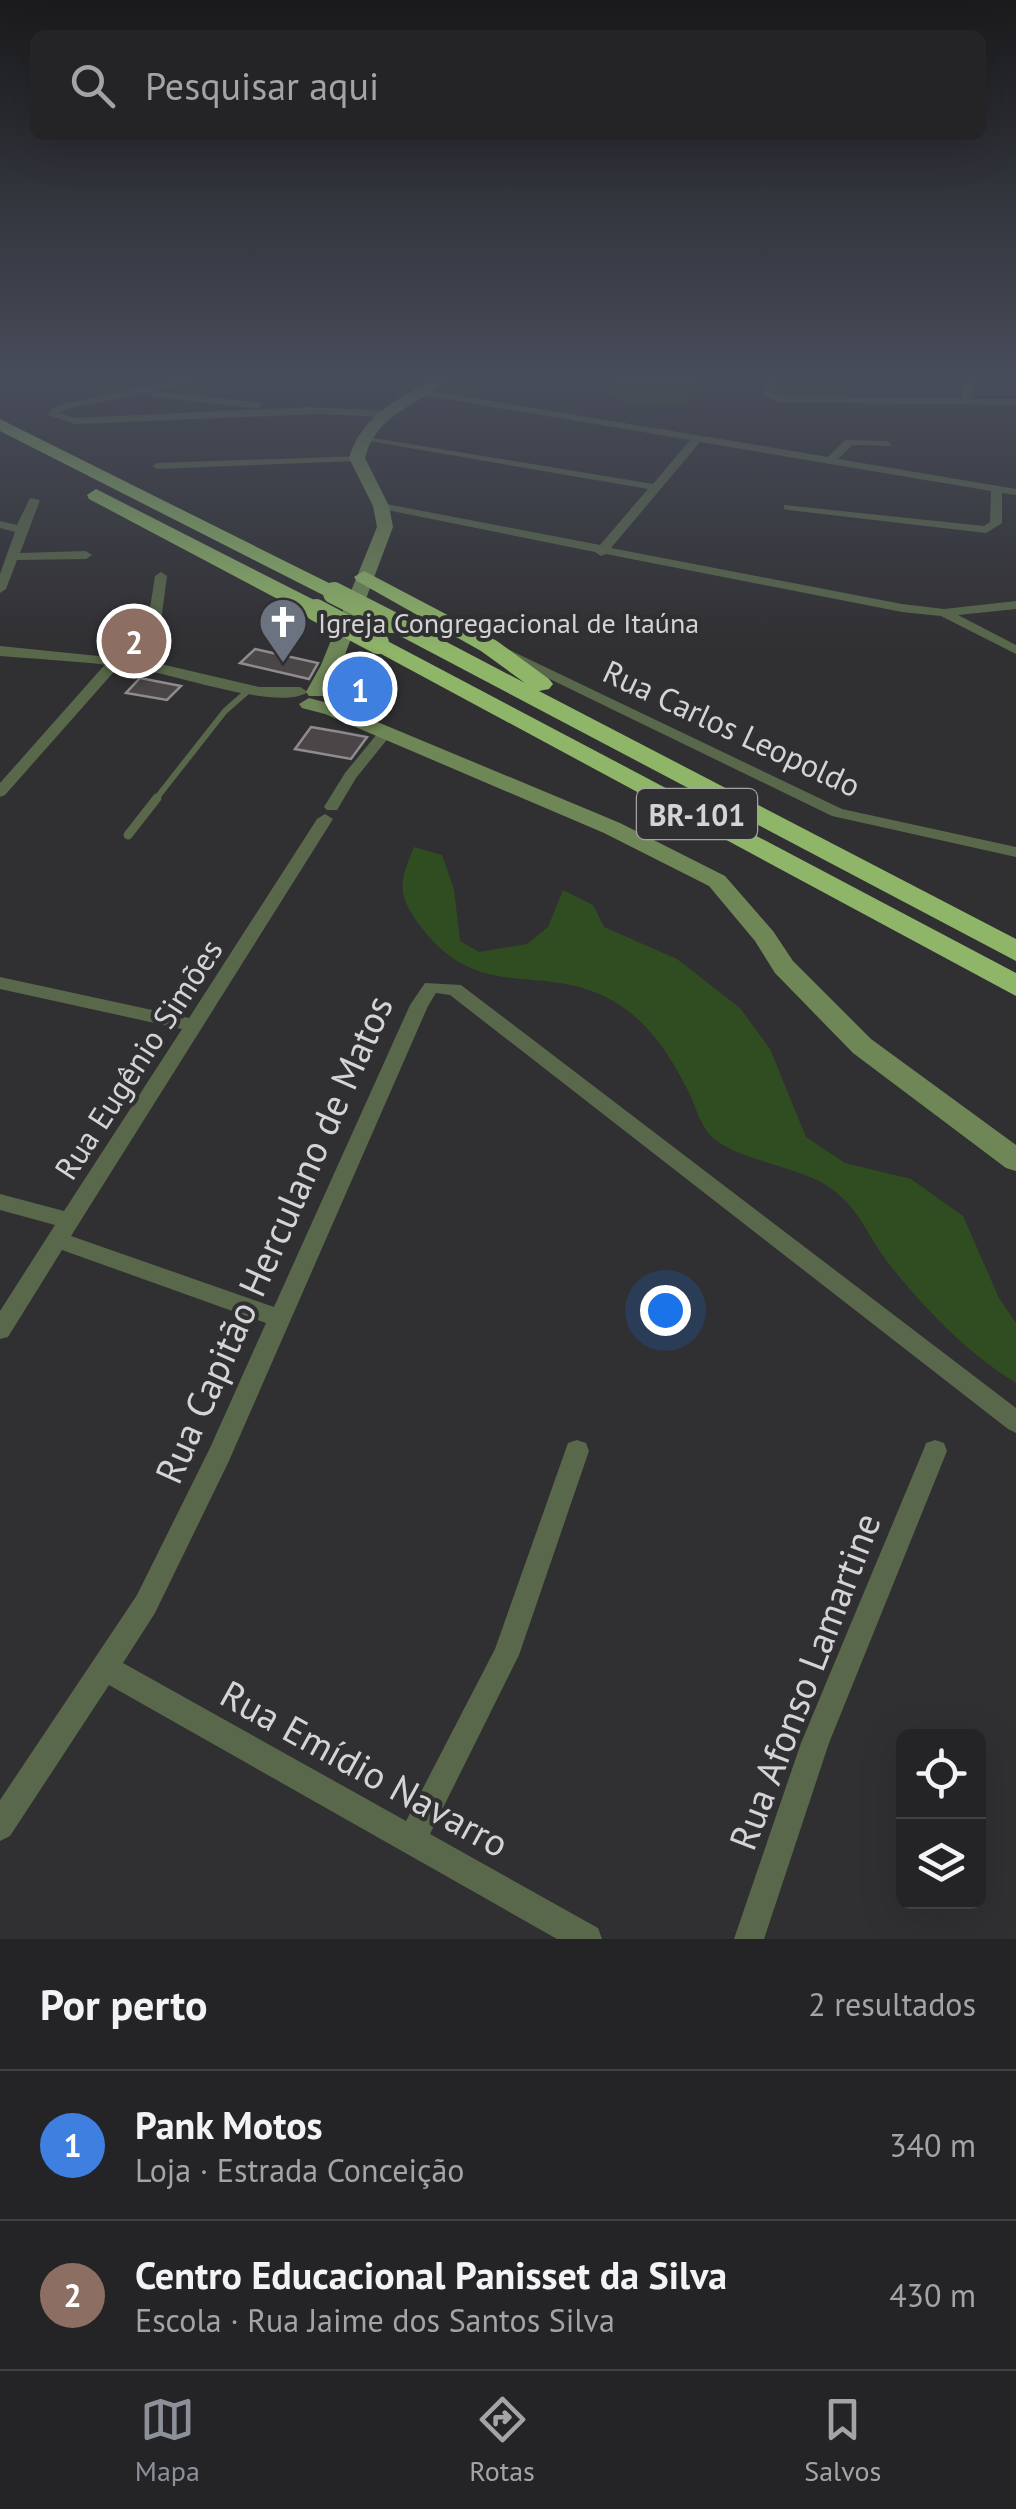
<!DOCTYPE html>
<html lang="pt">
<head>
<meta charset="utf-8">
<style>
	:root { --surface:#242326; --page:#2c2b2e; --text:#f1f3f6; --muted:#a3a4a7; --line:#414043; --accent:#8c9099 }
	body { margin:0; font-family:"PT Sans",sans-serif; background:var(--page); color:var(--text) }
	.controls { position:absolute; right:30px; bottom:30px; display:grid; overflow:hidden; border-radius:15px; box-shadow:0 10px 40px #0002 }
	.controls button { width:90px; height:90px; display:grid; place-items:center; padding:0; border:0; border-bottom:2px solid var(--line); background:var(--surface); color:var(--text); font:50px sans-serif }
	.you { position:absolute; left:665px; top:1310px; width:35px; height:35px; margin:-25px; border:8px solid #fff; border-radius:50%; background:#1a73e8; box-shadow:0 0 0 15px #1a73e833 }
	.badge { display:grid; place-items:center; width:65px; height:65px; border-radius:50%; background:var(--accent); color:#fff; font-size:32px; font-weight:700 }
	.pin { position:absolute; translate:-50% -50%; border:5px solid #fff; box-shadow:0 2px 10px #0006 }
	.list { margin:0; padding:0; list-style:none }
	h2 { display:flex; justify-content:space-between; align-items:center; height:130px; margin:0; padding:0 40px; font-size:42px }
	h2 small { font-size:32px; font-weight:400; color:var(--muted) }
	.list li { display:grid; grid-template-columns:65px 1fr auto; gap:30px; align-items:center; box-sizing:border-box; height:150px; padding:0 40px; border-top:2px solid var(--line) }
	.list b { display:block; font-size:38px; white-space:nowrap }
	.list p { margin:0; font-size:32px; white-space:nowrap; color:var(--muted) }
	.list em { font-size:32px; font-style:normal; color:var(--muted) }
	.icon { flex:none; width:55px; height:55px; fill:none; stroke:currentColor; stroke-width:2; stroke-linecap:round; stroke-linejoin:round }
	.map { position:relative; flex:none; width:1016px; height:1939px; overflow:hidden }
	.search { position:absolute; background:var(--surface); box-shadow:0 10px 40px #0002; left:30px; right:30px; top:30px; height:110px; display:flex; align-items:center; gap:25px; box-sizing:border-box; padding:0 35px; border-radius:15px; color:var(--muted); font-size:38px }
	.sheet { height:430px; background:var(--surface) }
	nav { display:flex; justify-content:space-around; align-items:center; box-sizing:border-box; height:140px; border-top:2px solid var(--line); background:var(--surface); font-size:28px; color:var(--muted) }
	nav a { display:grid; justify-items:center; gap:5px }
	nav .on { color:var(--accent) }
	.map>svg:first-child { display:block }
</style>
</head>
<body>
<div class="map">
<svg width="1016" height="1939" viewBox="0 0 1016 1939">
	<rect width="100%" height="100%" fill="#302f32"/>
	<g fill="#304d22">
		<path d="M616 382H697L688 406 631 404 591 388Z"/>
		<path d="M414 847 442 855 454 889 460 941 479 952 527 944 548 927 563 890 593 905 604 927 677 959 740 1008 770 1049 806 1137 845 1163 911 1179 963 1216 999 1298 1016 1323V1383C966 1352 926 1310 889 1264 867 1236 861 1209 829 1187 797 1165 736 1161 711 1136 701 1126 696 1108 690 1095 674 1062 653 1027 621 1006 546 956 481 1010 418 923 396 892 400 881 414 847Z"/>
	</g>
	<g fill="#4a4648" stroke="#908b8d" stroke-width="2.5">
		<path d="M144 623 139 656 117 654 123 624Z"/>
		<path d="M255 649 318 663 309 679 240 663Z"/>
		<path d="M140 678 181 686 167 700 126 693Z"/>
		<path d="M346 682H374L379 696 341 702Z"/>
		<path d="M311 727 340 732 367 737 351 759 295 749Z"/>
	</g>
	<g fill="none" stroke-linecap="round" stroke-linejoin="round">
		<path stroke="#59684a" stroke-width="6" d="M155 800 225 711 249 690"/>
		<path stroke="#59684a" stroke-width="9" d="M128 835 157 798"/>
		<g fill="#59684a" fill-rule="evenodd">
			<path d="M172 382H191L154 391 257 402 262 405 257 408 153 397 149 392 69 408 59 413 75 418 308 407 385 411 390 414 385 417 320 414 75 424 48 415 52 408 64 404Z"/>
			<path d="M769 382H779L773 393 779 396 961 398 965 382H975L971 399H1016V405L777 402 763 394Z"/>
			<path d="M420 389 828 457 845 440 886 441 891 444 890 446 852 445 838 459 1016 489V495L1002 493V523L986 533 788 510 784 509V505L984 526 990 522 991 491 700 442 611 548 902 604 944 609 1016 601V609L958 615 1016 645V654L941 616 902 612 606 554 601 556 595 552 377 508 375 506 381 503 600 545 648 489 357 439 362 436 653 484 690 440 417 394V390Z"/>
			<path d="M361 456 362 458 357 461 157 469 152 466 157 463Z"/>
			<path d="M30 498 40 500 20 553 86 551 92 555 86 559 17 560 6 589 0 593V574L15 532 0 528V521L17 525Z"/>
			<path d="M161 572 167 576 155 666 148 670 141 666 155 576Z"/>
			<path d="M499 645 842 809 1016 847V857L832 816 494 652V646Z"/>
			<path d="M114 659 121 663 119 666 5 795 0 797V783L109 660Z"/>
			<path d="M387 727 394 731 356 778 337 810H327L324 807 345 773 382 728Z"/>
			<path d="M325 814 333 819 71 1236 274 1307 410 1005 425 983 461 985 1016 1408V1433L1008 1429 450 995 436 993 428 1006 228 1463 155 1613 123 1663 406 1821 495 1649 568 1443 577 1440 586 1443 589 1451 519 1655 430 1834 598 1928 602 1939H557L109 1685 10 1836 0 1841V1800L137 1595 210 1448 266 1323 62 1250 8 1337 0 1339V1311L55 1225 0 1210V1194L64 1211 182 1029 0 989V977L189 1018 317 819Z"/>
			<path d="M935 1440 944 1443 947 1451 829 1743 764 1939H734L801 1743 923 1451 926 1443Z"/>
		</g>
		<path fill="#59684a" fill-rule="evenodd" d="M0 646 148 661 259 687H300L308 692C280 711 183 677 148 671 100 662 49 660 0 656Z"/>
		<g fill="#6f8757" fill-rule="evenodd">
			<path d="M428 382H445C414 408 376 414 365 458L389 506 393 527 341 665 323 696H309L306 692 321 665 377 527 373 506 349 458C361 418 393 401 428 382Z"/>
			<path d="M309 698 339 706 620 823 725 876 773 931 793 961 871 1039 1016 1145V1171L1006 1168 853 1053 775 973 755 941 709 886 604 833 325 714 302 708 299 704Z"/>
		</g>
		<g fill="#8fb569" fill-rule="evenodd">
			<path d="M0 419 341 589 345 593 341 597H327L0 431Z"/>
			<path d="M96 489 324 605 327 610 324 615H308L89 499 87 495Z"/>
			<path d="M364 571 497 641 549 679 553 684 549 689 539 691 1016 939V961L383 627 380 622 383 617H399L525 683 481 651 357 581 354 577Z"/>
			<path d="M378 636 1016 973V996L370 648 367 643 370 638Z"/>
		</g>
		<g stroke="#8fb569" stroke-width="22">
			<path d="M334 593 391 622"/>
			<path d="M316 610 378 643"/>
		</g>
	</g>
	<linearGradient id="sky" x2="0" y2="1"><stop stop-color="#1a1a1c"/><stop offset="0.58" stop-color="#484d5a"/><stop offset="1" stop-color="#484d5a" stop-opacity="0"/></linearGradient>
	<rect width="1016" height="653" fill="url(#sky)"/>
	<defs>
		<g id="church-pin" transform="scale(2.5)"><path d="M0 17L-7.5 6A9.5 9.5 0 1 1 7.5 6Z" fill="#6b7280" stroke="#302f32"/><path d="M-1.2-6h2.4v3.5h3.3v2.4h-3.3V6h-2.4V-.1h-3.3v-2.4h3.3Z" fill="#fff"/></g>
	</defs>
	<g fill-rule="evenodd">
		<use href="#church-pin" x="283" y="622"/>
	</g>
	<g text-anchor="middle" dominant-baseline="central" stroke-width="8" stroke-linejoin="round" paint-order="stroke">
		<g font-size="28" fill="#d4d3d5" stroke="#302f32" text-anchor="start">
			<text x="318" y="622">Igreja Congregacional de Itaúna</text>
		</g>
		<rect fill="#302f32" stroke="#a3a2a4" stroke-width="2.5" x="637" y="789" width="120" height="50" rx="8"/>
		<g font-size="30" font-weight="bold" fill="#d4d3d5">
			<text x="697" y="814">BR-101</text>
		</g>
		<g font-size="32" fill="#d4d3d5" stroke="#302f32">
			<text transform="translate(732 728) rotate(25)">Rua Carlos Leopoldo</text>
			<text transform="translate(138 1059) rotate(-57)">Rua Eugênio Simões</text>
		</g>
		<g font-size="38" fill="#d4d3d5" stroke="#302f32">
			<text transform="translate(273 1239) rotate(-66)">Rua Capitão Herculano de Matos</text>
			<text transform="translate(804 1681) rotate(-69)">Rua Afonso Lamartine</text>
			<text transform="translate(365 1768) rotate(29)">Rua Emídio Navarro</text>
		</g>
	</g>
</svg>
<div class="controls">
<button><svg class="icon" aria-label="locate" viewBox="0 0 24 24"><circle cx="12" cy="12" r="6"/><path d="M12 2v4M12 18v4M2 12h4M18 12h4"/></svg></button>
<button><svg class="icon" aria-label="layers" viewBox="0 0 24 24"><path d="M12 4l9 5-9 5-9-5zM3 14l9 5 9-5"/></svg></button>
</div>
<div class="you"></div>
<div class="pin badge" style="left:360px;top:689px;background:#3f7fe0">1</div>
<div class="pin badge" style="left:134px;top:641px;background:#8d6e63">2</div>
<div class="search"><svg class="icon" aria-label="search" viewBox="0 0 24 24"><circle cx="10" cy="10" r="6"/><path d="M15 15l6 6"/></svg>Pesquisar aqui</div>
</div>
<section class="sheet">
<h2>Por perto<small>2 resultados</small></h2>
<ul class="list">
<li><span class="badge" style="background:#3f7fe0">1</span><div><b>Pank Motos</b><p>Loja · Estrada Conceição</p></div><em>340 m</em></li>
<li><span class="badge" style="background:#8d6e63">2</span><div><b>Centro Educacional Panisset da Silva</b><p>Escola · Rua Jaime dos Santos Silva</p></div><em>430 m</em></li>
</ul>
</section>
<nav>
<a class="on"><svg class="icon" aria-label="map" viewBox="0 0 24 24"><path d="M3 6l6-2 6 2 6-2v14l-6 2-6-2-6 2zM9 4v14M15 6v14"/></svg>Mapa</a>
<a><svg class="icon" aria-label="directions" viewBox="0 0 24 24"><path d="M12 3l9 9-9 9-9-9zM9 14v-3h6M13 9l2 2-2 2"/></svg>Rotas</a>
<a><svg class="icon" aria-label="saved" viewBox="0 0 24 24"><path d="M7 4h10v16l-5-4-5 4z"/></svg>Salvos</a>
</nav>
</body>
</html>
